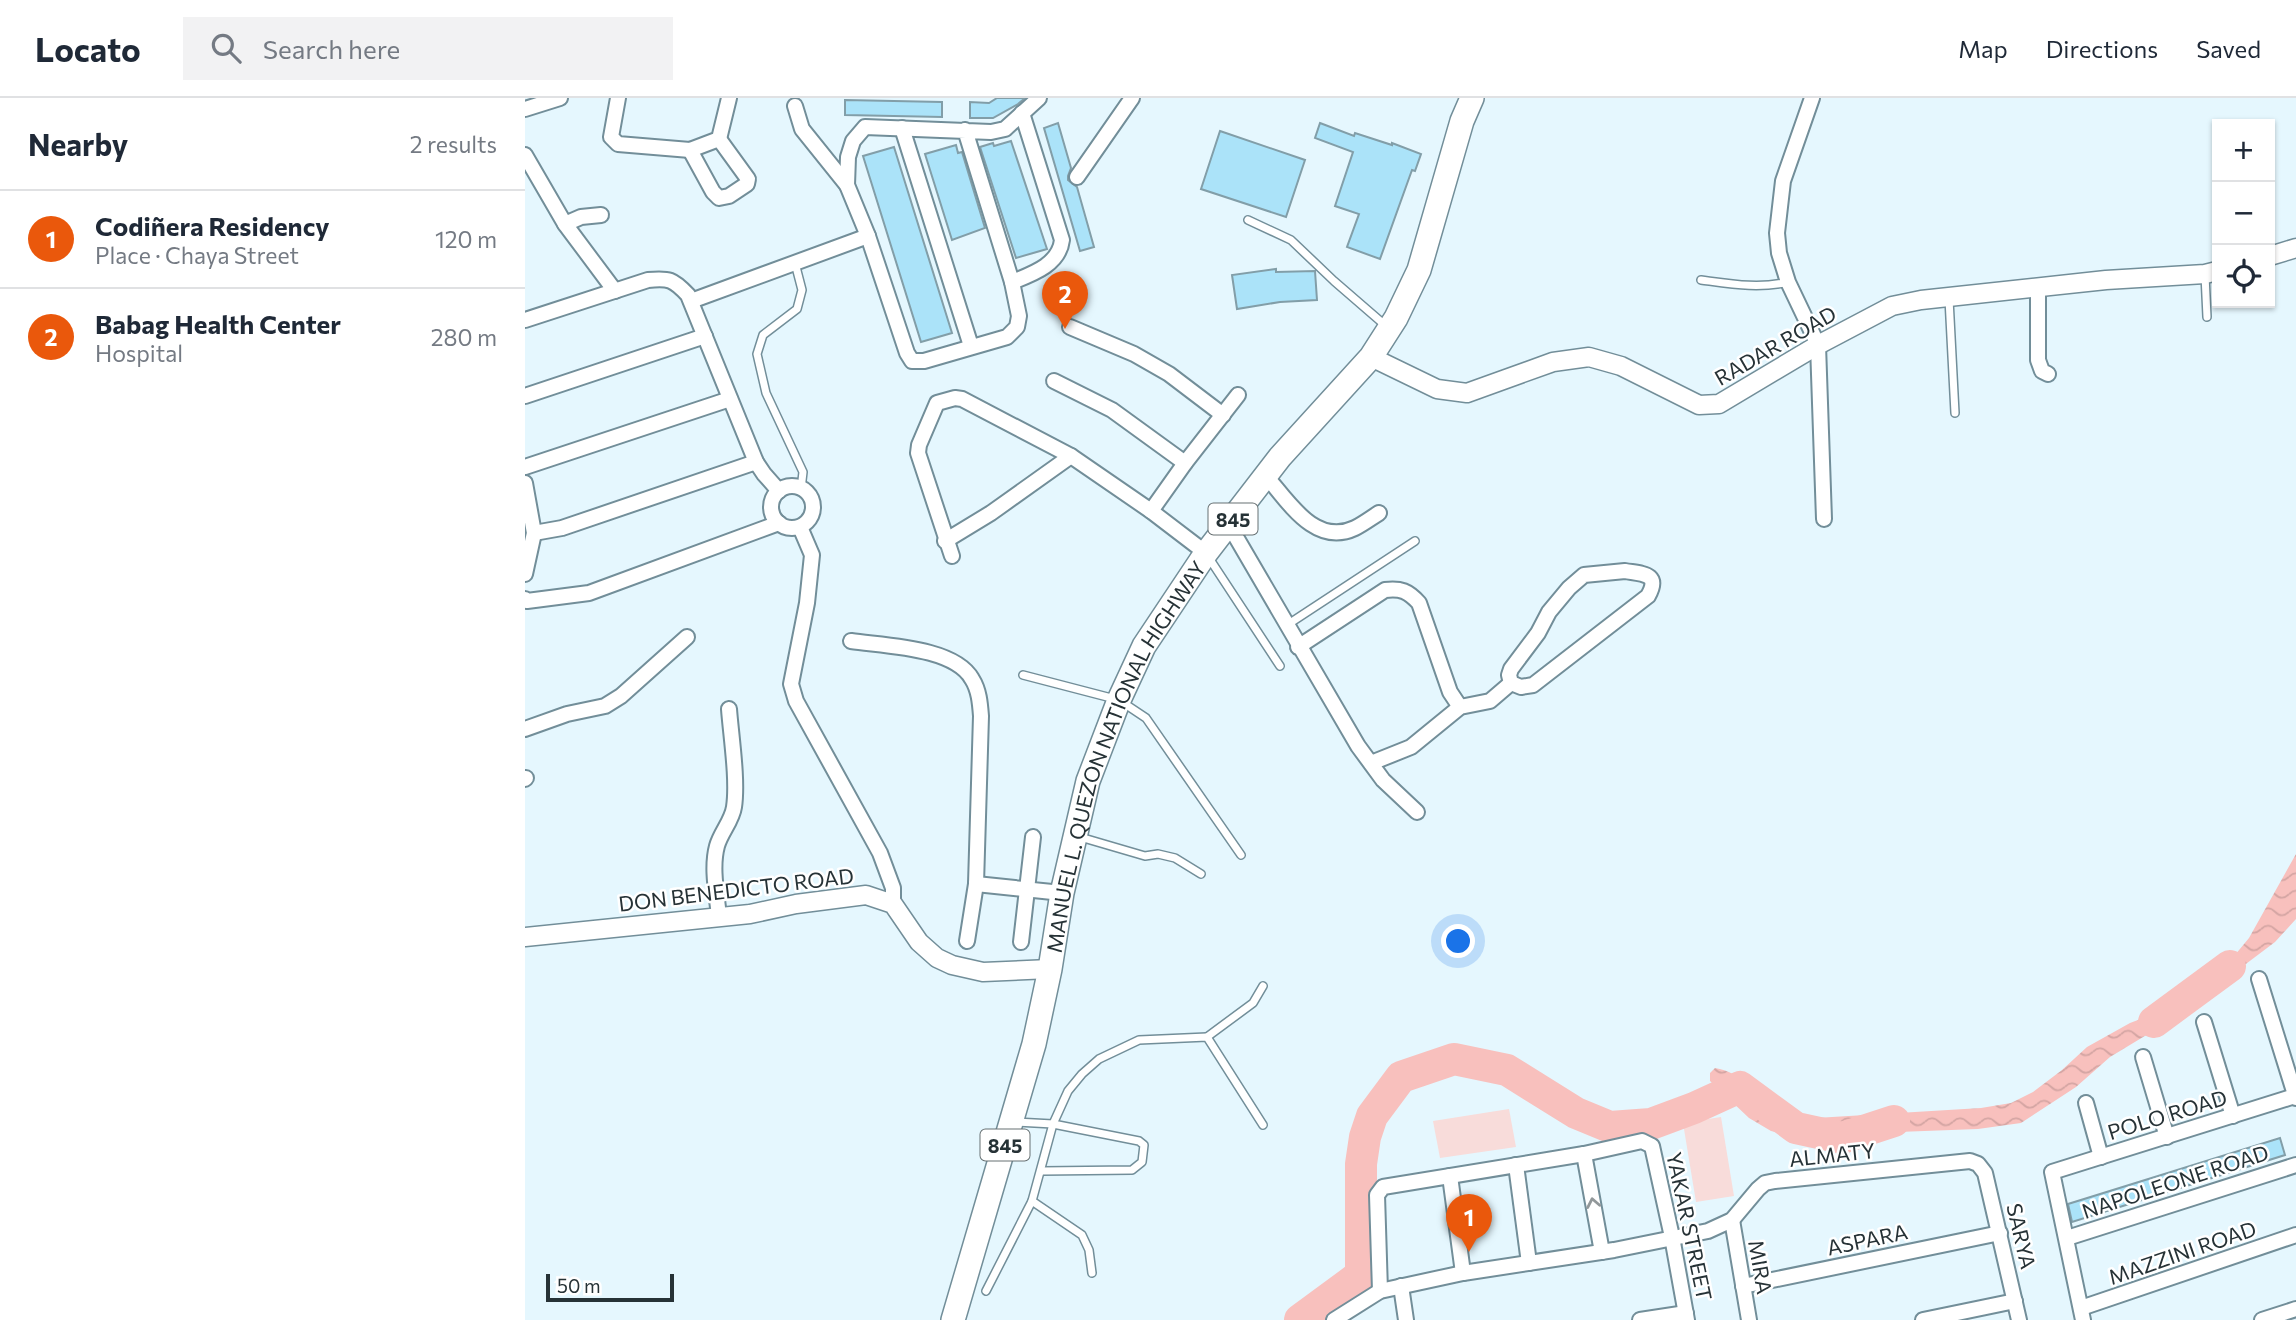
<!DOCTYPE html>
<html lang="en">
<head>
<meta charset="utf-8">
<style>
	:root { --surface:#fff; --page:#f2f2f3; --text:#1f2937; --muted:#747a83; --line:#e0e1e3; --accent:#ea580c }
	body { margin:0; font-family:Commissioner,sans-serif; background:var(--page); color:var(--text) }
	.controls { position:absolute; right:21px; top:21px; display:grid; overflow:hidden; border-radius:0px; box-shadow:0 2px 5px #0004 }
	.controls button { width:63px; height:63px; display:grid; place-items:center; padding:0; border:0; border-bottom:2px solid var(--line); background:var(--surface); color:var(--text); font:35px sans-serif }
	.scale { position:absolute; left:21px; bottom:18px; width:128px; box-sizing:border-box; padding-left:7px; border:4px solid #263236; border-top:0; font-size:19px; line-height:24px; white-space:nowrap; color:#263236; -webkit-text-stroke:5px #fff; paint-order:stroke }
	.you { position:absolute; left:934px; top:844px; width:24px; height:24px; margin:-18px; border:5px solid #fff; border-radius:50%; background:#1a73e8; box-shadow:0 0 0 10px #1a73e833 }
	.badge { display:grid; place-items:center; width:46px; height:46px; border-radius:50%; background:var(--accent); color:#fff; font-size:23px; font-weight:700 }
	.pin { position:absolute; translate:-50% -58px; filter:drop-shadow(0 2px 4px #0008) }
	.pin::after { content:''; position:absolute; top:37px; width:24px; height:21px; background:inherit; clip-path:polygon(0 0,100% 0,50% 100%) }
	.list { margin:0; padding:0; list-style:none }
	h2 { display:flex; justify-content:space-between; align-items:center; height:91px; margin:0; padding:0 28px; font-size:30px }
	h2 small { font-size:23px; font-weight:400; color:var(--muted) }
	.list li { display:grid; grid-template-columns:46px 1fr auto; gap:21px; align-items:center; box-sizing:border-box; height:98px; padding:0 28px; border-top:2px solid var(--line) }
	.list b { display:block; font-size:26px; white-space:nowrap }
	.list p { margin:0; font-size:23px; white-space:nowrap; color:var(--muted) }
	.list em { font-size:23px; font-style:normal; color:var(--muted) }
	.icon { flex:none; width:38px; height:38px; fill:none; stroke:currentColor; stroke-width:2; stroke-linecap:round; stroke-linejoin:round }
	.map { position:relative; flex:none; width:1771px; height:1222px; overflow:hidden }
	header { display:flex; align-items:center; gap:42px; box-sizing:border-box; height:98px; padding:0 35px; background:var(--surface); border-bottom:2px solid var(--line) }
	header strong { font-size:33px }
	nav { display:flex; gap:38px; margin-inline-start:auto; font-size:24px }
	.search { width:490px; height:63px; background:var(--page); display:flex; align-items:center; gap:18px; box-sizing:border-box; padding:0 24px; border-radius:0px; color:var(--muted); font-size:26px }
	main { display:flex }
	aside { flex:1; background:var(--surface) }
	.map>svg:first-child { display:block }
</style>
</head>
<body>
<header>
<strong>Locato</strong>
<div class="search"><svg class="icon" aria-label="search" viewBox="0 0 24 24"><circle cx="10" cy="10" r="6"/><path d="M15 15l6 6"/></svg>Search here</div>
<nav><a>Map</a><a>Directions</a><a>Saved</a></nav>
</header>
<main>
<aside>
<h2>Nearby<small>2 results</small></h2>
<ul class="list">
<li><span class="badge">1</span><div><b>Codiñera Residency</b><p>Place · Chaya Street</p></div><em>120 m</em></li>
<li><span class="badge">2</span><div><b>Babag Health Center</b><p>Hospital</p></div><em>280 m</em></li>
</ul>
</aside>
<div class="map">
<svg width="1771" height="1222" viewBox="0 0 1771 1222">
	<defs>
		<pattern id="water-waves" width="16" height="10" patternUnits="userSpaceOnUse" patternTransform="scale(1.75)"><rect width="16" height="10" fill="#f8c0bd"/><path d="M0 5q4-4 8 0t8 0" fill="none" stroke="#d4a5a3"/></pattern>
	</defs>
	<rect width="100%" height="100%" fill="#e5f7fe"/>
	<g fill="#f8dcda">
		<path d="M984 1011 991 1049 915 1060 908 1023Z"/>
		<path d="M1196 1019 1209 1098 1171 1104 1158 1025Z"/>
	</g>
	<path fill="url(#water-waves)" d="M1771 756V821L1750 844 1693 887 1633 930 1585 959 1551 989 1496 1025 1453 1031 1266 1038 1246 1033 1224 1020 1185 983V975L1190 970C1223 975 1243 1011 1274 1021L1456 1010 1486 1005 1508 994 1537 972 1562 949 1605 925 1647 909 1700 869 1724 840Z"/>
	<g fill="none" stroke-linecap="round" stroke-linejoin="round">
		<g stroke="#f8c0bd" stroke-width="32">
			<path d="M1629 924 1705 868"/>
			<path d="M775 1222 836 1177V1066L840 1039 847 1018 876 979 929 961 982 972 1051 1015 1085 1029 1126 1026 1169 1010 1215 989 1271 1030 1317 1040 1369 1023"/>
		</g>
	</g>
	<g fill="#abe3f9" stroke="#829ea8" stroke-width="2">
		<path d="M472 0H500L493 6 468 20H445V4L464 5Z"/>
		<path d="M320 2 417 4V19L320 17Z"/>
		<path d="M533 25 546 70 543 78V82L552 89 569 149 555 153 519 30Z"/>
		<path d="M795 25 829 38 830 35 867 47V45L896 56 890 73 887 72 855 161 822 149 834 116 810 108 828 54 790 40Z"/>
		<path d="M695 33 780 62 761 119 676 91Z"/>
		<path d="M486 43 522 151 491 160 455 49 468 45 469 48Z"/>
		<path d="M431 47 433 55 437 54 460 130 427 142 400 56Z"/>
		<path d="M369 49 427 235 396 244 338 58Z"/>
		<path d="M751 171V174L790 173 792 202 755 204 712 211 707 177Z"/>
		<path d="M1755 1040 1760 1057 1547 1124 1543 1106Z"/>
	</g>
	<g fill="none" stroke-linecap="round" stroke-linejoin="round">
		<g stroke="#728e99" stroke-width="10">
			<g id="service">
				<path d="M723 122 766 142 809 183 861 228"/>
				<path d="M270 165 277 192 272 211 238 237 232 256 241 295 278 374 276 391"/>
				<path d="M1680 177 1682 219"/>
				<path d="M1176 182C1206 186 1234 191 1263 184"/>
				<path d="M1424 201 1430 315"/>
				<path d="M684 460 755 568"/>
				<path d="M762 527 890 443"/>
				<path d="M498 577 594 602 621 620 716 757"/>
				<path d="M555 739 620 758 633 756 650 760 676 776"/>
				<path d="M682 939 728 905 738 888"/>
				<path d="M491 1024 528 1026 614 1043 619 1047 617 1064 607 1072 517 1073"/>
				<path d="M507 1103 557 1137 564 1152 567 1175"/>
				<path d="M461 1193 507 1103 528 1026 543 993 557 976 574 961 614 942 682 939 738 1027"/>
			</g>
		</g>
		<g stroke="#728e99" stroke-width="18">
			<g id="minor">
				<path d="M93 0 86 39 93 46 165 52 194 41 204 0"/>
				<path d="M1287 0 1258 83 1252 135 1254 155 1263 184 1293 247 1299 421"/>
				<path d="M270 8 277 31 322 87"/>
				<path d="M0 11 35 0"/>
				<path d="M377 30 446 248"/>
				<path d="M440 32 487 184 494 218 492 229 482 239 399 263H387L382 255 343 138 322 87 323 59 328 43 340 29 466 34 480 31 514 0"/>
				<path d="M165 52 188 94 194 100 204 98 222 86 223 81 194 41"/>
				<path d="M0 57 40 126 90 193"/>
				<path d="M552 79 607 0"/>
				<path d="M40 126 56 119 76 117"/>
				<path d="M487 184C507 176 534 167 537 142L497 15"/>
				<path d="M1513 190V262L1517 273 1523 276"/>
				<path d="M166 203 343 138"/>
				<path d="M0 222 123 182C144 180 148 181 163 197L231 364 239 376 254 393"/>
				<path d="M545 229 609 256 644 276 698 317"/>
				<path d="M529 283 587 312 660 365"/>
				<path d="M0 298 180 238"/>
				<path d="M0 369 205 301"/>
				<path d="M741 378C763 403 790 449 830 430 838 426 846 420 854 415"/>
				<path d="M0 385 9 435 0 476"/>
				<circle cx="267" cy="409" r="21"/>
				<path d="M626 413 660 365 713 297"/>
				<path d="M704 427 833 648 858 682 892 714"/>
				<path d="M275 429 287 457 282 505 266 586 271 603 355 755 368 790V806"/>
				<path d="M9 435 37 430 231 364"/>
				<path d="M420 443 466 415 546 358"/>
				<path d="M427 458 393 355 394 347 412 305 430 300 437 301 546 358 626 413 681 455"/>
				<path d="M1100 473C1117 476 1136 475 1123 498L1008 587 996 589 986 585 984 577 986 571 1013 535 1024 514 1044 490 1059 477Z"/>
				<path d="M0 501 2 503 64 495 254 425"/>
				<path d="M326 543C359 548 429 549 447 581 454 592 455 605 456 618L451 786 442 843"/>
				<path d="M773 549 860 492C876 490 883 493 894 505L925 594 935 609"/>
				<path d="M0 631 42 616 80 608 96 598 162 539"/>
				<path d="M846 665 886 649 935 609 965 603 986 585"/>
				<path d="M0 681 1 680"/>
				<path d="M451 786 537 795"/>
				<path d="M194 819C192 797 186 770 192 748 196 734 207 723 209 709 213 682 206 638 204 611"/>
				<path d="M496 844 508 739"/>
				<path d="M1734 881 1771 1000"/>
				<path d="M1679 924 1708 1018"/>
				<path d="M1618 959 1642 1039"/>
				<path d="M1561 1005 1576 1059"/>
				<path d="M1059 1056 1077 1154"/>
				<path d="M991 1067 1004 1165"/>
				<path d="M925 1078 938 1175"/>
				<path d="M1207 1122 1224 1222"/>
				<path d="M1542 1140 1771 1067"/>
				<path d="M876 1188 881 1222"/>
				<path d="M1218 1188 1475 1135"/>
				<path d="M855 1193 852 1097 858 1089 1059 1056 1117 1043 1127 1048 1147 1139 1162 1222"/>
				<path d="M1556 1210 1771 1137"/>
				<path d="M809 1222 855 1193 938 1175 1089 1152 1183 1133 1207 1122 1233 1091 1240 1085 1250 1083 1445 1063 1453 1066 1460 1075 1494 1222"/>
				<path d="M1115 1222 1161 1215"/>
				<path d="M1398 1222 1490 1203"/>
				<path d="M1558 1222 1527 1074 1770 998"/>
				<path d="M1737 1222 1771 1211"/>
			</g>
		</g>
		<g stroke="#728e99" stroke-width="21">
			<g id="tertiary">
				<path d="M1745 158 1771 150"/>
				<path d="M846 259 912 291 942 295 1028 264 1064 259 1096 268 1174 307 1194 306 1293 247 1367 208 1396 202 1581 182 1680 176 1692 173"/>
				<path d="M0 839 225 816 271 806 341 797 368 806 394 844 412 860 427 867 458 874 525 871"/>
			</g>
		</g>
		<g stroke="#728e99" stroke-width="26">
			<g id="primary">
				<path id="s1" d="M428 1222 509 946 525 871 537 795 563 683 594 602 619 548 681 455 755 359 846 259 871 220 894 172 937 23 947 0"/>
			</g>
		</g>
		<use href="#service" stroke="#fff" stroke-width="7"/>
		<use href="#minor" stroke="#fff" stroke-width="14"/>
		<use href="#tertiary" stroke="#fff" stroke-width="18"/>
		<use href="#primary" stroke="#fff" stroke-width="23"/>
	</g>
	<defs><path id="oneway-chevron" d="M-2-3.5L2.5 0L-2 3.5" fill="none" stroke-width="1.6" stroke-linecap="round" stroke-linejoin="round" transform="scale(1.75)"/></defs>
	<use stroke="#92989a" href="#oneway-chevron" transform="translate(1068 1105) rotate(-101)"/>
	<g text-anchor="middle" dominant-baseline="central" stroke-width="5" stroke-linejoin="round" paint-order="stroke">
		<g fill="#fff" stroke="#677072" stroke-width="2">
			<rect x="683.5" y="405.5" width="49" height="31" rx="5"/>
			<rect x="455.5" y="1031.5" width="49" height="31" rx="5"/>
		</g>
		<g font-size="19" font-weight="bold" fill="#263236">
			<text x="708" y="421">845</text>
			<text x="480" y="1047">845</text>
		</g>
		<g font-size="21" fill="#263236" stroke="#fff">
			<text transform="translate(1250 247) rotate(-30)">RADAR ROAD</text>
			<text stroke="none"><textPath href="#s1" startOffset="592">MANUEL L. QUEZON NATIONAL HIGHWAY</textPath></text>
			<text transform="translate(211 791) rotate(-7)">DON BENEDICTO ROAD</text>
			<text transform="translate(1642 1016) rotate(-17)">POLO ROAD</text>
			<text transform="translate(1307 1056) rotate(-6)">ALMATY</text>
			<text transform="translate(1650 1083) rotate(-18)">NAPOLEONE ROAD</text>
			<text transform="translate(1165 1128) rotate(78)">YAKAR STREET</text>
			<text transform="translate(1497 1138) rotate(77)">SARYA</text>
			<text transform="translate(1342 1141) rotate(-12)">ASPARA</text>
			<text transform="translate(1657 1154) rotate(-19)">MAZZINI ROAD</text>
			<text transform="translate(1236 1169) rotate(80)">MIRA</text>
		</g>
	</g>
</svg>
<div class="controls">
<button>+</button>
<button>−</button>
<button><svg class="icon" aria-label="locate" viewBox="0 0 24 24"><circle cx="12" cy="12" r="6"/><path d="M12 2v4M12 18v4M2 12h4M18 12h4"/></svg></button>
</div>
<div class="scale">50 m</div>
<div class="you"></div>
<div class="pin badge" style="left:944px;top:1154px">1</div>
<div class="pin badge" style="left:540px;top:231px">2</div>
</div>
</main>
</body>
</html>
